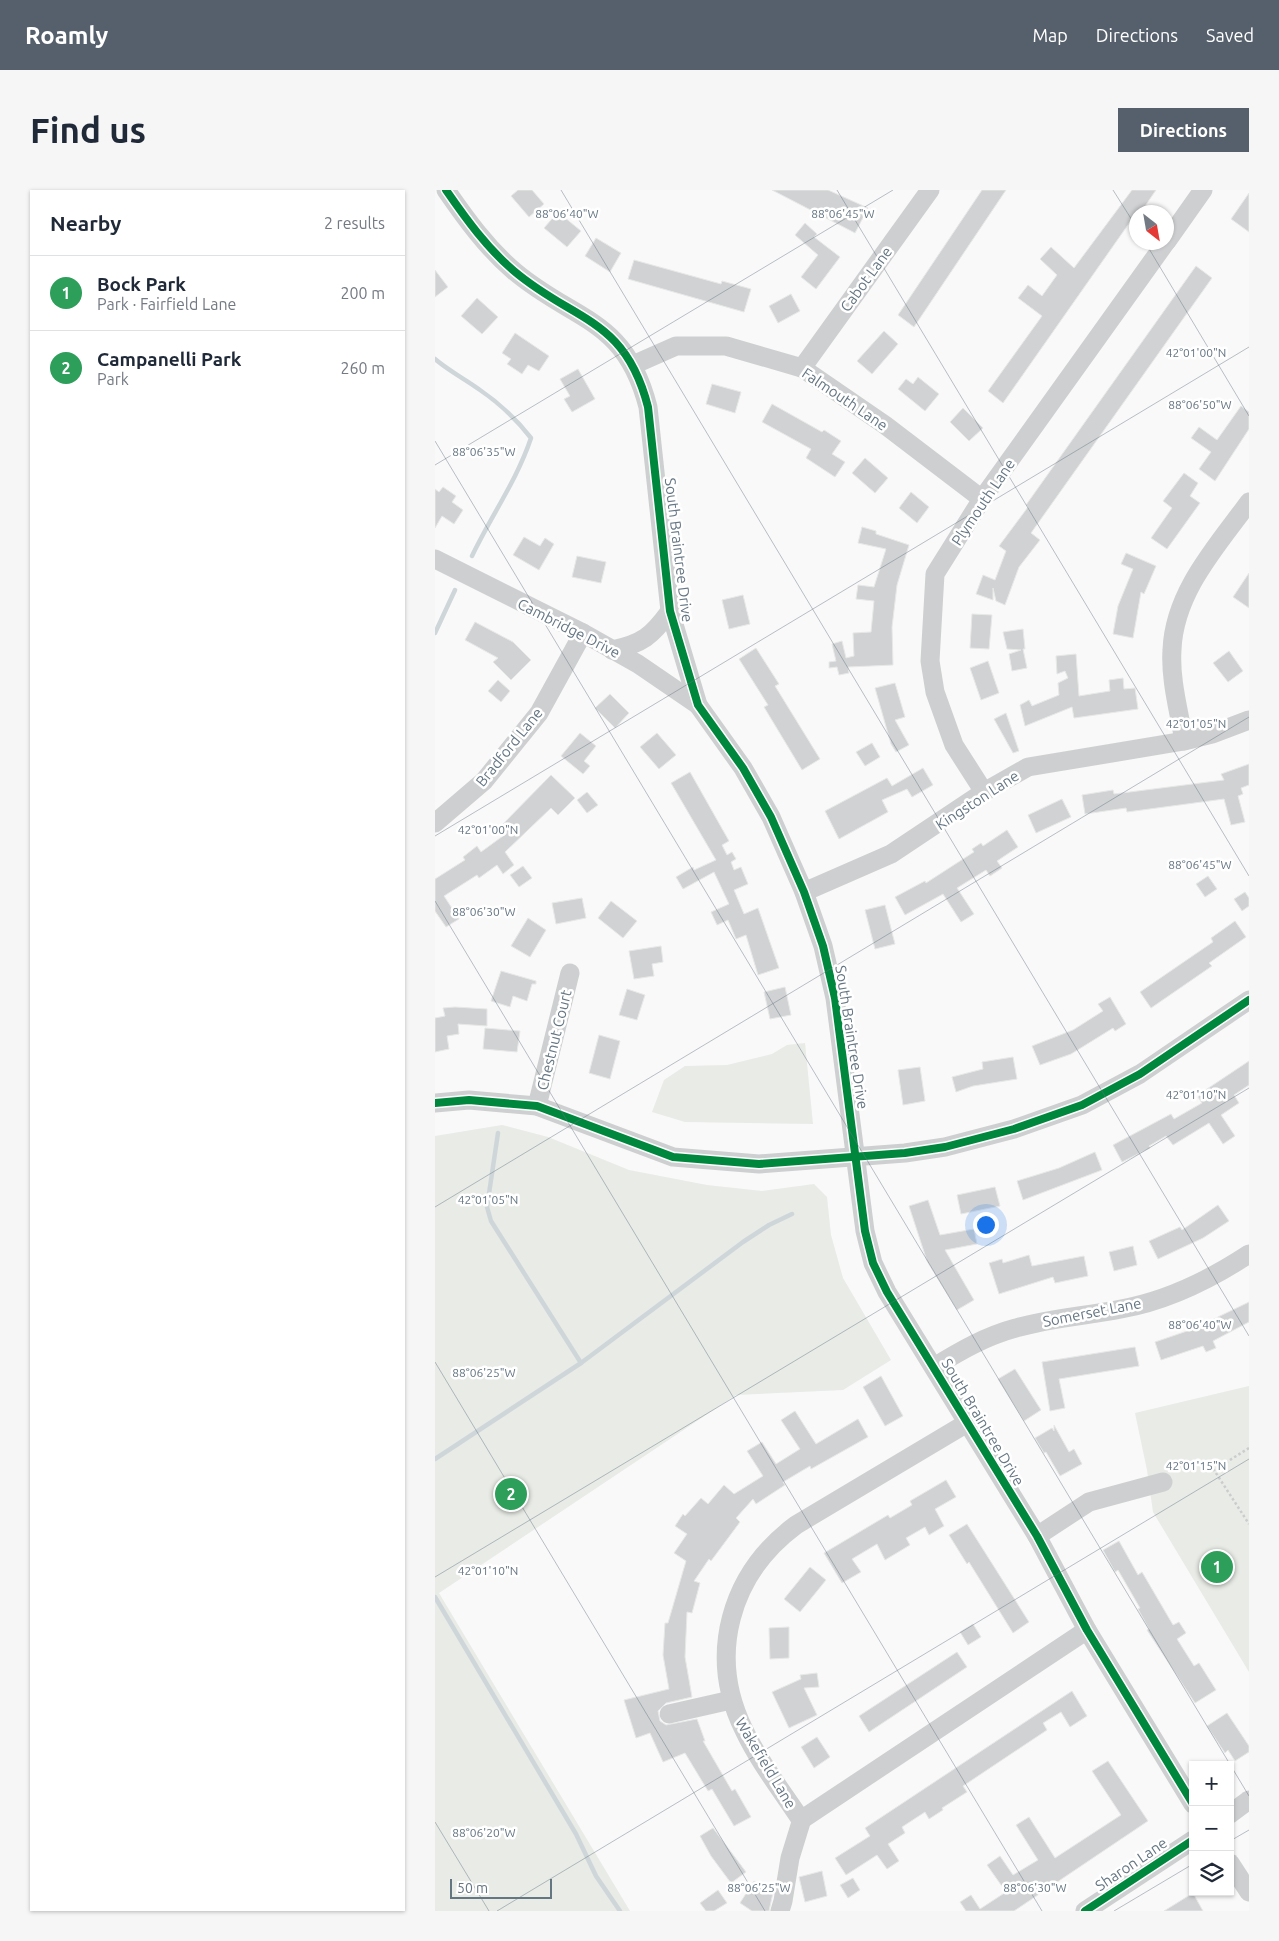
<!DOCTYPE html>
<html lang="en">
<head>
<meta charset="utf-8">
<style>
	:root { --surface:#fff; --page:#f6f6f7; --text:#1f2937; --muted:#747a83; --line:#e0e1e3; --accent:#56606c }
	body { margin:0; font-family:Ubuntu,sans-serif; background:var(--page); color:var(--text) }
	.controls { position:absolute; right:15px; bottom:15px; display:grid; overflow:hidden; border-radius:0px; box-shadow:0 1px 4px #0004 }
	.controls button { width:45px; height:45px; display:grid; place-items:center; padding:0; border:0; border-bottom:1px solid var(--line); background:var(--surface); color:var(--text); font:25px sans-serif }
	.compass { position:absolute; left:694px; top:15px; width:45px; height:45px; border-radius:50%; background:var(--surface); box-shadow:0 1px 4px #0004; rotate:149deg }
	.scale { position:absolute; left:15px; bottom:12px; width:102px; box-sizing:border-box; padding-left:5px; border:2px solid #657683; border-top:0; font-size:14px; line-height:18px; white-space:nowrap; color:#657683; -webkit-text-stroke:4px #fff; paint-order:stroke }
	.you { position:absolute; left:550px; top:1034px; width:18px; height:18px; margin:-12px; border:4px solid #fff; border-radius:50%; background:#1a73e8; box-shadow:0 0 0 8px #1a73e833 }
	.badge { display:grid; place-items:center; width:32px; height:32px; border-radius:50%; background:var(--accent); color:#fff; font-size:16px; font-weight:700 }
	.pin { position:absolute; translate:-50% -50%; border:2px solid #fff; box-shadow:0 1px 5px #0006 }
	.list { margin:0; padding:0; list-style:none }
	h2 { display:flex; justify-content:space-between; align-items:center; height:65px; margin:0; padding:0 20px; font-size:21px }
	h2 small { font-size:16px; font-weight:400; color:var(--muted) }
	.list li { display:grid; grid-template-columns:32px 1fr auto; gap:15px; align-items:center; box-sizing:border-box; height:75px; padding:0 20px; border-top:1px solid var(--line) }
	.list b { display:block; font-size:19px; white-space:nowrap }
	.list p { margin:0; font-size:16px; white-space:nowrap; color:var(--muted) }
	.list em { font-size:16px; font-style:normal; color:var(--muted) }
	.icon { flex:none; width:28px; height:28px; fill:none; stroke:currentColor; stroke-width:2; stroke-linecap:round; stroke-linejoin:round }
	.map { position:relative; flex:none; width:814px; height:1721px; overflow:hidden; border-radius:0px }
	header { display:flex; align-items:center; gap:30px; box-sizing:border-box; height:70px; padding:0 25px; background:var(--accent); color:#fff }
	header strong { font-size:24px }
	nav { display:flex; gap:28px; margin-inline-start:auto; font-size:18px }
	.intro { display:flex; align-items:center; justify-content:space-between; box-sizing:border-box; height:120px; padding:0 30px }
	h1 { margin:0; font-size:35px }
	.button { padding:12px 22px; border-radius:0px; background:var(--accent); color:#fff; font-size:18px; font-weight:700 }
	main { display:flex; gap:30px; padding:0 30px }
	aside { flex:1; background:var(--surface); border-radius:0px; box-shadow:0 1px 4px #0004 }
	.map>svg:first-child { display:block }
</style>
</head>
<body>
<header>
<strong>Roamly</strong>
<nav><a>Map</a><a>Directions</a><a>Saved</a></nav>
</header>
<div class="intro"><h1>Find us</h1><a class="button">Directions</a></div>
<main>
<aside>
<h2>Nearby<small>2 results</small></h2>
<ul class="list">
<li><span class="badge" style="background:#2e9e5b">1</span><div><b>Bock Park</b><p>Park · Fairfield Lane</p></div><em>200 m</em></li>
<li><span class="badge" style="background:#2e9e5b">2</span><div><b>Campanelli Park</b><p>Park</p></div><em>260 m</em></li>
</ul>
</aside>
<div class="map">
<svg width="814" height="1721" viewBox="0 0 814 1721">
	<rect width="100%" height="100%" fill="#f9f9f9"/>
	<g fill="#e8ebe6">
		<path d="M370 853 378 934 250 932 217 922 229 890 250 876 292 875 337 864 352 855Z"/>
		<path d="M67 935 113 947 194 980 272 995 327 1001 379 994 392 1007 396 1045 408 1088 456 1170 408 1200 301 1205 4 1403 195 1721H0V946Z"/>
		<path d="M814 1196V1482L718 1322 712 1280 700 1223Z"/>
	</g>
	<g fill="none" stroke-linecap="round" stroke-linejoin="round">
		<g stroke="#ced6d9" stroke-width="4.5">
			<path d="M0 169C14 181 30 189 45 200 64 213 82 230 96 248 82 290 56 326 37 366"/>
			<path d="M0 443 20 400"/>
			<path d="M63 943 52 1017 56 1031 146 1173"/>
			<path d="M0 1269 146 1173 308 1052 334 1035 357 1024"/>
			<path d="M0 1407 141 1644 161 1686 185 1721"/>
		</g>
	</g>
	<g fill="#d0d2d3" stroke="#e8e8e8">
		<path d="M83 0H97L109 14 94 27 76 6Z"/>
		<path d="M337 0H393L433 18 420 43Z"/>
		<path d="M547 0H571L479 137 463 125Z"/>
		<path d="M697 0H721L706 22H702L568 213 553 201 607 126 583 108 593 95 607 106 622 85 605 69 616 57 639 78Z"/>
		<path d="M814 3V42L796 29Z"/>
		<path d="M123 22 146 41 132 57 109 38Z"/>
		<path d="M370 33 382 44 379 47 405 67 381 99 366 87 383 65 360 45Z"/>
		<path d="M161 48 186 63 175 82 150 66Z"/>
		<path d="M199 70 286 94 287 91 316 99 309 122 193 89Z"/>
		<path d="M761 76 777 88 596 343 605 350 584 377 570 415 561 411 558 398V410L541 404 548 385 560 390 571 361 564 356 593 317 591 315Z"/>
		<path d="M0 80 13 97 0 107Z"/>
		<path d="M356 104 365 121 343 133 334 116Z"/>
		<path d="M42 108 63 127 47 144 26 126Z"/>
		<path d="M449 141 463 154 437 184 422 171Z"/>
		<path d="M80 143 114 166 104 181 93 175 87 184 72 174 76 169 67 163Z"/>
		<path d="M143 179 160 209 137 222 129 209 135 206 125 189Z"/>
		<path d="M483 187 504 204 490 221 463 199 471 189 478 194Z"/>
		<path d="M277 194 306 202 300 223 271 214Z"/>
		<path d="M337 214 387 242 389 240 406 251 397 264 410 272 400 287 371 268 376 259 327 232Z"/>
		<path d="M806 216 814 222V239L780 291 764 279 776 262 756 248 764 237 782 250Z"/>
		<path d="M528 218 548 238 534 251 515 232Z"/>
		<path d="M430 268 453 288 440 303 417 283Z"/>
		<path d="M749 283 763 293 755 306 765 313 732 359 716 348 737 318 728 311Z"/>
		<path d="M8 297 21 306 17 312 28 320 19 334 7 326 0 338V299L4 302Z"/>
		<path d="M476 302 494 317 482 333 464 318Z"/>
		<path d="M427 337 441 341V344L474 355 462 395 457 437 458 475 413 477 414 483 404 485 402 477 394 478V472L401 471 397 454 407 451 411 468 419 466 418 443 436 442 439 411 421 409 423 395 439 397 451 359 423 353Z"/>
		<path d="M89 347 105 356 110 348 119 354 104 380 78 365Z"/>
		<path d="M691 363 721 376 709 404 706 402 698 448 678 444 683 416 698 379 686 374Z"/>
		<path d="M142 366 171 372 166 393 137 387Z"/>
		<path d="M814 383V418L798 407Z"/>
		<path d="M308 405 315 434 294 439 287 410Z"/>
		<path d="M537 424 557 425 554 459 535 458Z"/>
		<path d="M40 432 78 452 96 470 76 490 58 472 63 468 30 450Z"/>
		<path d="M588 439 590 459H588L592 478 577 481 574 464 586 460 572 459 568 442Z"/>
		<path d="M321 458 344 494 340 496 385 569 367 580 329 517 333 515 304 469Z"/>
		<path d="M794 461 808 481 793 492 778 473Z"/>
		<path d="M641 464 644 506 675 501 674 490 688 488 689 499 700 498 703 519 639 528 637 517 590 536 585 515 594 510 597 516 624 505 623 493 633 488 630 481 622 484 621 466Z"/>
		<path d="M553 471 564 503 546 510 535 478Z"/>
		<path d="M63 490 75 501 66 512 53 501Z"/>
		<path d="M460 493 470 527 460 530 474 555 461 562 456 554 440 498Z"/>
		<path d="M175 504 194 523 180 538 160 518Z"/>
		<path d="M571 523 584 561 578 563 559 529Z"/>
		<path d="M145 543 161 556 149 571 155 576 148 584 126 566Z"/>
		<path d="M222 543 241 565 224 579 205 557Z"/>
		<path d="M437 553 445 567 430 576 421 562Z"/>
		<path d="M814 574V595L806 598 808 604 803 606 810 632 796 635 789 609 692 622 691 618 650 624 647 605 678 600 679 604 789 590 786 584Z"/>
		<path d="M488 578 498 595 477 607 472 599 447 610 453 622 404 649 390 621 452 588 457 596Z"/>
		<path d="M255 582 294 651 287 655 292 665 297 662 301 669 296 672 299 680 306 677 313 694 299 700 309 724 323 718 344 778 323 785 311 745 301 749 293 730 282 735 276 722 294 714 279 682 248 699 241 687 258 677 259 680 281 670 236 593Z"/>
		<path d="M116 585 140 608 123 625 116 618 70 662 79 675 68 684 62 675 44 688 42 685 9 706 24 729 11 737 0 721V689L30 670 28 667 42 656 46 662 72 643 66 636Z"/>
		<path d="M152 602 163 615 152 623 142 610Z"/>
		<path d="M627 609 636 627 601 643 593 625Z"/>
		<path d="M572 640 583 657 562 671 567 678 555 686 551 680 522 698 539 724 526 732 508 704 470 725 460 707 490 691 491 693 539 662 537 659 546 653 548 656Z"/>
		<path d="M88 676 97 688 84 697 75 685Z"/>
		<path d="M773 686 782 699 770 707 761 694Z"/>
		<path d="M810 702 814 708V716L807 721 799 709Z"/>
		<path d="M147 708 151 728 121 734 117 713Z"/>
		<path d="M176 711 202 731 188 748 163 728Z"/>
		<path d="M450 715 460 754 440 759 430 720Z"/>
		<path d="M93 728 111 740 95 767 76 756Z"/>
		<path d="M800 731 811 747 774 773 777 776 716 818 705 802 778 752 776 748Z"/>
		<path d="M226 756 228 772 217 774 219 786 199 789 194 761Z"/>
		<path d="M66 781 101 791V794H97L92 811 78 806 75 817 56 811Z"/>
		<path d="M350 797 356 825 335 829 329 802Z"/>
		<path d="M192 799 210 805 202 830 184 825Z"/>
		<path d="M675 807 691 834 680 841 678 838 636 864 605 875 597 856 638 840 668 821 663 814Z"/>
		<path d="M20 817 52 819V836L23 834 24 844 12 846 14 859 0 862V828L10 826 8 818Z"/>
		<path d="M50 838 85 841 82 862 48 859Z"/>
		<path d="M164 845 185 851 175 889 154 883Z"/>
		<path d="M578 867 582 889 538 896 521 902 517 887 548 879 547 872Z"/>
		<path d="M814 871V895L799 905 804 913 786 925 800 946 788 954 774 933 738 955 731 946 714 956 715 958 687 972 678 955 736 924 739 929 767 913 763 907 769 901Z"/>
		<path d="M485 877 490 911 468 915 463 880Z"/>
		<path d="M660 962 667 980 588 1010 582 991 624 978Z"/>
		<path d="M560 997 565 1016 526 1024 522 1005Z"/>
		<path d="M493 1010 505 1045 539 1039 542 1054 510 1060 539 1110 522 1120 492 1071 474 1016Z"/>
		<path d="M783 1015 794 1031 768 1048 723 1069 714 1051 745 1037 747 1040Z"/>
		<path d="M698 1056 702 1075 679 1081 674 1062Z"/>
		<path d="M594 1065 597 1076 649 1066 653 1086 620 1093 618 1087 564 1104 554 1073 567 1069 568 1073Z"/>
		<path d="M814 1112V1132L778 1151 781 1158 771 1162 768 1156 726 1170 720 1152 758 1139Z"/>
		<path d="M700 1157 704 1176 624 1189 630 1218 615 1221 607 1172Z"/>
		<path d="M580 1179 606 1220 589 1231 563 1189Z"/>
		<path d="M446 1186 468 1226 450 1236 428 1197Z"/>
		<path d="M360 1221 381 1254 423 1229 433 1247 376 1279 375 1276 348 1292 350 1295 321 1314 318 1309 301 1328 305 1332 276 1371 274 1369 259 1391 265 1393 257 1423 252 1422 250 1467 257 1507 231 1513 223 1521 225 1531 231 1535 262 1529 270 1551H268L297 1601 300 1599 316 1627 299 1636 277 1599 273 1601 250 1563 228 1572 215 1543 201 1548 189 1510 234 1499 228 1465 230 1433H233L251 1371 239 1363 252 1344 240 1336 248 1324 250 1326 266 1308 273 1314 289 1295 299 1304 328 1286 312 1261 327 1252 341 1274 365 1259 346 1230Z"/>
		<path d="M619 1235 634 1262 639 1259 647 1274 625 1286 611 1262 609 1263 600 1248 617 1238 619 1241Z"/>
		<path d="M511 1290 521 1307 500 1319 509 1336 494 1345 490 1337 471 1348 475 1355 450 1370 442 1354 417 1369 426 1382 407 1393 389 1363 453 1325 455 1328 477 1315 475 1311Z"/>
		<path d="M532 1334 594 1432 578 1443 534 1372 532 1374 514 1345Z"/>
		<path d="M684 1351 703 1385 707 1382 738 1435 744 1432 751 1443 742 1449 759 1476 764 1473 781 1500 760 1513 712 1440 714 1439 703 1419 705 1418 683 1380 680 1382 668 1360Z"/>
		<path d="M375 1377 391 1390 365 1422 349 1409Z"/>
		<path d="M538 1434 546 1447 533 1455 525 1442Z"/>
		<path d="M354 1437V1468L335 1469 334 1438Z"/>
		<path d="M522 1462 532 1477 434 1542 424 1526Z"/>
		<path d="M382 1483 384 1497 369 1498 382 1525 354 1538 337 1502 366 1489 365 1485Z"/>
		<path d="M637 1501 652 1526 635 1537 626 1522 608 1533 612 1540 528 1596 532 1602 507 1618 508 1620 494 1629 490 1622 467 1637 470 1643 453 1654 464 1671 452 1679 442 1665 411 1685 400 1668 435 1646 430 1638Z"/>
		<path d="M792 1523 814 1556V1562L800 1571 793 1560 790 1563 772 1536Z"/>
		<path d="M382 1547 395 1567 379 1578 366 1557Z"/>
		<path d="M673 1571 713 1631 579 1721H531L525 1712 536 1705 545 1719 571 1702 552 1675 565 1666 578 1685 603 1670 581 1635 594 1627 620 1668 686 1625 657 1581Z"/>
		<path d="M278 1638 311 1682 296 1693 276 1666 265 1646Z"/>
		<path d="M387 1681 392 1706 370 1712 364 1687Z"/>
		<path d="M418 1688 425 1700 413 1708 405 1695Z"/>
		<path d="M319 1691 329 1698 332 1694 339 1698 334 1721H317L305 1713Z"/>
		<path d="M283 1700 292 1713 279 1721H271L265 1713Z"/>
		<path d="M758 1703 768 1721H729Z"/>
	</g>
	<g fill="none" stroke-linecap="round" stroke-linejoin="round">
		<path stroke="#cbcccd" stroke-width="2.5" stroke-dasharray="2.5 2.5" stroke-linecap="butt" d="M814 1258 779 1280 814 1334"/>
		<g stroke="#cecfd0" stroke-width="19">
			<path d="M11 0C31 29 52 58 79 81 139 132 190 127 213 217L235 421 263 515 308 578 336 627 369 702 388 756 400 808 430 1041 438 1073 452 1102 602 1346 652 1440 758 1614"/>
			<path d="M732 51 768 0"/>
			<path d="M198 175 241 156H291L367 178 450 235 547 309"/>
			<path d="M367 178 495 0"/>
			<path d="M0 369 148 443 203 474 263 515"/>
			<path d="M177 460C207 454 217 446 235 421"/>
			<path d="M749 551C744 521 735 490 737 460 739 402 782 356 814 312"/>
			<path d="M549 602 519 555 500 502 495 471 500 384 547 309 731 52"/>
			<path d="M0 633 49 591 104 523 148 443"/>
			<path d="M369 702 456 664 549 602 593 577 749 551 777 544 814 530"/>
			<path d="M0 913 34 910 102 916 238 967 324 974 470 963 510 957 579 939 647 915 705 884 814 810"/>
			<path d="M102 916 135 783"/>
			<path d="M499 1177C525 1161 551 1146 581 1138 615 1128 651 1126 686 1119 731 1111 776 1089 814 1064"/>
			<path d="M532 1233 361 1335C295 1384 272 1465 309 1540 324 1572 347 1601 366 1630L652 1440"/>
			<path d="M602 1346 654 1312 728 1292"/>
			<path d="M234 1524 296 1510"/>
			<path d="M795 1624 814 1610"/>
			<path d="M795 1673 814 1702"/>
			<path d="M345 1721 348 1711 355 1668 367 1629"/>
			<path d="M650 1721 758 1650"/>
		</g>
		<g stroke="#fff" stroke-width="11">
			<g id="cycleway">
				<path d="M11 0C31 29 52 58 79 81 139 132 190 127 213 217L235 421 263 515 308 578 336 627 369 702 388 756 400 808 430 1041 438 1073 452 1102 602 1346 652 1440 758 1614"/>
				<path d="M0 913 34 910 102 916 238 967 324 974 470 963 510 957 579 939 647 915 705 884 814 810"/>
				<path d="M650 1721 758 1650"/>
			</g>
		</g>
		<use href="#cycleway" stroke="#00873e" stroke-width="8"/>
	</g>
	<path fill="none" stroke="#657683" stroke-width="1" stroke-opacity="0.45" d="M126 0 814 1146M402 0 814 686M678 0 702 38M710 52 814 226M0 251 814 1606M0 275 458 0M0 646 814 157M0 711 607 1721M0 1017 814 527M0 1172 330 1721M0 1387 814 898M0 1632 54 1721M795 1651 814 1640M62 1721 814 1269M679 1721 758 1674"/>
	<g text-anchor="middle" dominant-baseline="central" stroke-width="5" stroke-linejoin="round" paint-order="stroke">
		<g font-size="15" fill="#657683" stroke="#fff">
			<text transform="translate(431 89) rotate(-54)">Cabot Lane</text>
			<text transform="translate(410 209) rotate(34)">Falmouth Lane</text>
			<text transform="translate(548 312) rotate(-56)">Plymouth Lane</text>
			<text transform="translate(244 360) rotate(83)">South Braintree Drive</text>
			<text transform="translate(134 438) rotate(27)">Cambridge Drive</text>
			<text transform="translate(74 557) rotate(-51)">Bradford Lane</text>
			<text transform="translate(542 610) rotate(-33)">Kingston Lane</text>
			<text transform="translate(417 847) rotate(81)">South Braintree Drive</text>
			<text transform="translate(119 850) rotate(-76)">Chestnut Court</text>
			<text transform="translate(657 1122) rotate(-11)">Somerset Lane</text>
			<text transform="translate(548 1232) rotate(59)">South Braintree Drive</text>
			<text transform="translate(331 1573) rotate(59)">Wakefield Lane</text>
			<text transform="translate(696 1674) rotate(-34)">Sharon Lane</text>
		</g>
	</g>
	<g font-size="12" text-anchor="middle" fill="#657683" stroke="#fff" stroke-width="5" stroke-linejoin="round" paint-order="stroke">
		<text x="132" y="28">88°06'40"W</text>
		<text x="408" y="28">88°06'45"W</text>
		<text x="761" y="167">42°01'00"N</text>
		<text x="765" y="219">88°06'50"W</text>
		<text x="49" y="266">88°06'35"W</text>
		<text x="761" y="538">42°01'05"N</text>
		<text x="53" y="644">42°01'00"N</text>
		<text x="765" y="679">88°06'45"W</text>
		<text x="49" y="726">88°06'30"W</text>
		<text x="761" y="909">42°01'10"N</text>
		<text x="53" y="1014">42°01'05"N</text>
		<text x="765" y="1139">88°06'40"W</text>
		<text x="49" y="1187">88°06'25"W</text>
		<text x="761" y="1280">42°01'15"N</text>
		<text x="53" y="1385">42°01'10"N</text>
		<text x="49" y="1647">88°06'20"W</text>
		<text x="324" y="1702">88°06'25"W</text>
		<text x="600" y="1702">88°06'30"W</text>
	</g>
</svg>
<div class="controls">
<button>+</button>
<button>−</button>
<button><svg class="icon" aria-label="layers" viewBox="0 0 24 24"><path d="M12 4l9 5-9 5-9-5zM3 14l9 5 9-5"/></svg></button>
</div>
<svg class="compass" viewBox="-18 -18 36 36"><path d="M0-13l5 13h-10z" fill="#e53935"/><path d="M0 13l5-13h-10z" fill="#747a83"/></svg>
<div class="scale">50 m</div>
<div class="you"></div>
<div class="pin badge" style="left:782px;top:1377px;background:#2e9e5b">1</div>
<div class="pin badge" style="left:76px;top:1304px;background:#2e9e5b">2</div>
</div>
</main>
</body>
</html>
